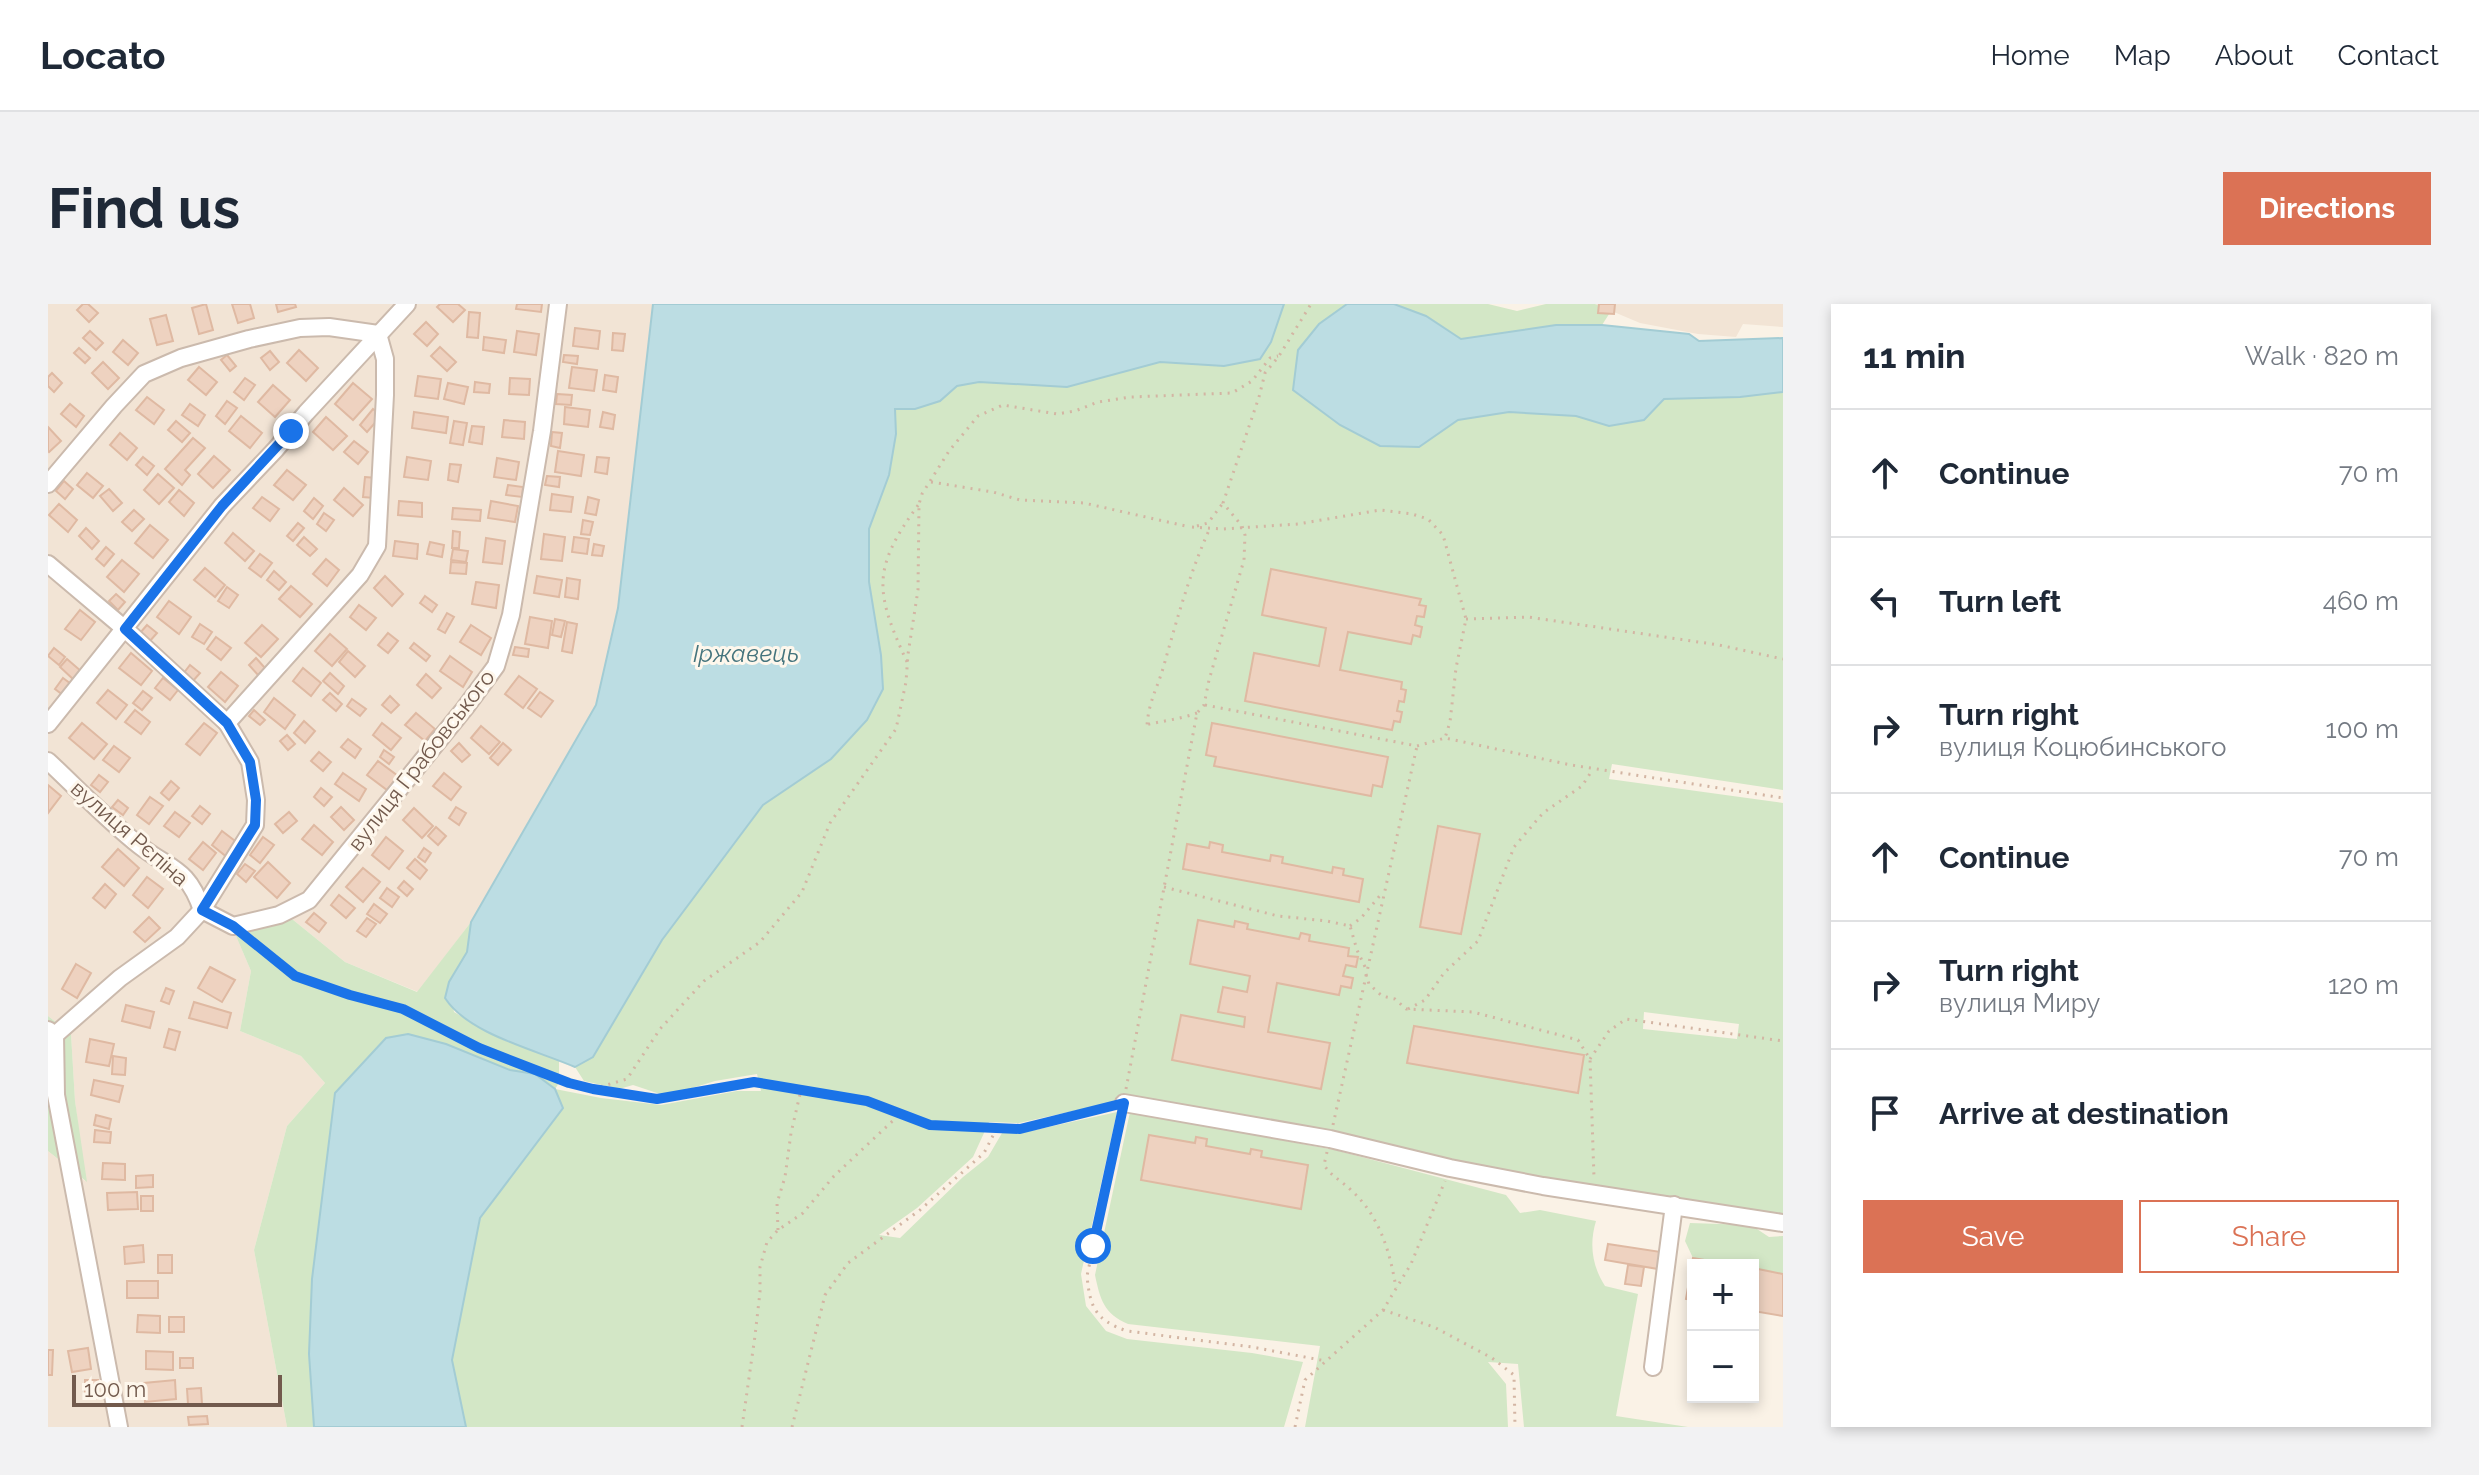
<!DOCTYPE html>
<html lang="en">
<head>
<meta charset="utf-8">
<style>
	:root { --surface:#fff; --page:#f2f2f3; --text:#1f2937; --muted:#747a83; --line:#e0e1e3; --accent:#db7255 }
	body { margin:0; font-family:Raleway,sans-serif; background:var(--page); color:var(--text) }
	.controls { position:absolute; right:24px; bottom:24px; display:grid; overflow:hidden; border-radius:0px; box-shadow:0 4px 12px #0003 }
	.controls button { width:72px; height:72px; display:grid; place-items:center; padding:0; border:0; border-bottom:2px solid var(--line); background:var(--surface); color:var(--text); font:40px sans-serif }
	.scale { position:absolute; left:24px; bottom:20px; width:210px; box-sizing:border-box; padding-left:8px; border:4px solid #725a4d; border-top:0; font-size:22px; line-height:28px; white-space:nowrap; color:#725a4d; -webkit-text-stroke:6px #fef7ec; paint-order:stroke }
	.stop { position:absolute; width:24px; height:24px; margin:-18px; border:6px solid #1a73e8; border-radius:50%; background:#fff }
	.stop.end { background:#1a73e8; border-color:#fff; box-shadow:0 2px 8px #0008 }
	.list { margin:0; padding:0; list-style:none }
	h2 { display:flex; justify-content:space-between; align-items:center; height:104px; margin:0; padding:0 32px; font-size:34px }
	h2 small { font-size:26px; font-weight:400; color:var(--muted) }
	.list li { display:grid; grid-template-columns:52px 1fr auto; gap:24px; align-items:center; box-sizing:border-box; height:128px; padding:0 32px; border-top:2px solid var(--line) }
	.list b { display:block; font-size:30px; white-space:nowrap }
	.list p { margin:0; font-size:26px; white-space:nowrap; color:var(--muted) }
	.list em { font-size:26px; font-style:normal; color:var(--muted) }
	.actions { display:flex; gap:16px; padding:24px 32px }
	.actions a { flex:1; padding:18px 0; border:2px solid var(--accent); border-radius:0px; text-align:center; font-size:28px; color:var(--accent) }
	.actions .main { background:var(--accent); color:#fff }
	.icon { flex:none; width:44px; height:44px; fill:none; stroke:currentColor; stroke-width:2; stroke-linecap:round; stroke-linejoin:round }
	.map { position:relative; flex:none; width:1735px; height:1123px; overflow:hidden; border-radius:0px }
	header { display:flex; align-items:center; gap:48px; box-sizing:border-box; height:112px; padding:0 40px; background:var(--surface); border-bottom:2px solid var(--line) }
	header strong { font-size:38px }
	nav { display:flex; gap:44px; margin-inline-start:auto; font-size:28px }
	.intro { display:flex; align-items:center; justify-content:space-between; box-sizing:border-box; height:192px; padding:0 48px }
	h1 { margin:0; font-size:56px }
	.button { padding:20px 36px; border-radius:0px; background:var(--accent); color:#fff; font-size:28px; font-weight:700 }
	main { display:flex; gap:48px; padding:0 48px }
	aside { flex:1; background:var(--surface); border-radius:0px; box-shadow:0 4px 12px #0003 }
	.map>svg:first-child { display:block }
</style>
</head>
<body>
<header>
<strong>Locato</strong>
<nav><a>Home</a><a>Map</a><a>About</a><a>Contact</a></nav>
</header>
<div class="intro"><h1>Find us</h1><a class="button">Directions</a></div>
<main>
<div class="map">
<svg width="1735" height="1123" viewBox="0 0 1735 1123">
	<rect width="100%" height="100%" fill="#faf2e6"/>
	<g fill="#f2e4d5">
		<path d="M0 0H605L570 304 548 401 423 618 370 688 297 658 244 615 188 632 203 667 192 727 253 752 277 779 239 822 206 946 239 1123H0V847L37 877 27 797 23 730 0 712Z"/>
		<path d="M1547 0H1735V23L1695 20 1688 33 1650 30 1592 19Z"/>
	</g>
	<g fill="#d3e7c6" fill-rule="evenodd">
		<path d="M1236 0H1299L1271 20 1245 86 1292 121 1332 142 1371 143 1410 116 1461 108 1528 112 1561 122 1596 116 1616 95 1692 93 1735 88V486L1564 460 1561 475 1735 499V911L1401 859 1084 794 971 819 941 818 925 853 869 904 831 931 852 934 915 873 940 853 954 829H973L1069 808 1033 970 1038 1002 1058 1027 1079 1035 1204 1049 1255 1058 1236 1123H418L404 1056 432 914 515 804 487 770 462 766 398 740 264 975 261 1050 266 1123H239L206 946 239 822 277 779 253 752 192 727 203 667 188 632 244 615 297 658 369 688 423 618 419 648 401 678 406 708 453 735 511 756V779L507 785 553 794 613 801 689 787H713L709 770 667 777 618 792 585 781 571 785 536 777 527 763 545 753 614 636 715 501 783 455 819 416 835 385 833 351 821 278V224L841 171 848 130 847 105 892 97 909 82 931 78 1019 83 1112 58 1176 62 1223 38ZM1596 708 1691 720 1689 735 1595 725Z"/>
		<path d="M1346 0H1440L1469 7 1498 0H1547L1563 7 1554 21H1508L1413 35 1378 12Z"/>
		<path d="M0 712 23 730 27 797 39 878 0 847Z"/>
		<path d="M1082 808 1287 846 1458 891 1472 909 1492 906 1548 917C1541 940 1544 962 1557 982L1590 990 1568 1112 1640 1123H1476L1470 1060 1440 1058 1458 1080 1460 1123H1257L1272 1042 1080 1020C1056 1010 1052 995 1047 971Z"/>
		<path d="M1642 919 1703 921 1721 933 1735 932V970L1705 964V961H1685L1645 954 1637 937Z"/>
	</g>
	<g fill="#bcdde3" stroke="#a3ccd4" stroke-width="2">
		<path d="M605 0H1236L1223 38 1212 55 1176 62 1112 58 1019 83 931 78 909 82 892 97 867 105H847L848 130 841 171 821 225V278L833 351 835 385 819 416 783 455 715 501 614 636 545 753 527 763C488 746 420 730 397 694L401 678 419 648 423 618 548 401 570 304Z"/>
		<path d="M1299 0H1346L1378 12 1413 35 1508 21H1554L1641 30 1651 37 1735 34V88L1692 93 1616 95 1596 116 1561 122 1528 112 1461 108 1410 116 1371 143 1332 142 1292 121 1245 86 1250 46 1271 20Z"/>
		<path d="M360 730 398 740 462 766 487 770 507 785 515 804 432 914 404 1056 418 1123H266L261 1050 264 975 287 789 338 734Z"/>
	</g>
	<g fill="#eed2c0" stroke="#dfb9a2" stroke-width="2">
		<path d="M35 0H40L50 9 41 18 29 6Z"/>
		<path d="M158 0 165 26 151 30 144 4Z"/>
		<path d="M184 0H202L206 14 190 19Z"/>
		<path d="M228 0H247L248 3 230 8Z"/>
		<path d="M392 0H410L417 6 405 18 389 3Z"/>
		<path d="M469 0H494L493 8 468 5Z"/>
		<path d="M1551 0H1567L1566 10 1550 9Z"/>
		<path d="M421 8 432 9 430 34 419 33Z"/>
		<path d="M118 11 125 37 109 41 102 15Z"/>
		<path d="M378 18 390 30 379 42 366 30Z"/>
		<path d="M527 24 552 27 550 45 525 42Z"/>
		<path d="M42 27 55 39 48 46 35 34Z"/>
		<path d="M469 27 491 30 488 51 466 48Z"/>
		<path d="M565 29 577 30 575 47 564 46Z"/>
		<path d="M436 33 458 36 456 49 435 46Z"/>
		<path d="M75 36 90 49 80 61 65 48Z"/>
		<path d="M392 43 408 58 399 67 383 52Z"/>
		<path d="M31 44 42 54 37 59 26 49Z"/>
		<path d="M251 46 270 64 258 77 239 59Z"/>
		<path d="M222 47 231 58 222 66 213 54Z"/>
		<path d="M179 51 188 62 182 67 173 56Z"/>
		<path d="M516 51 530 52 529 60 515 58Z"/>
		<path d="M55 58 71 74 60 85 44 69Z"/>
		<path d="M151 63 169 78 158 91 140 76Z"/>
		<path d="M524 63 549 66 546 87 521 84Z"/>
		<path d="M4 69 14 79 6 88 0 82V73Z"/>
		<path d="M557 71 570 73 568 88 555 86Z"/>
		<path d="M370 72 393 75 390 95 367 92Z"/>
		<path d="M197 74 207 81 196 96 186 88Z"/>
		<path d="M462 74 482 75 481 91 461 90Z"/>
		<path d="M427 78 442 80 441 89 426 88Z"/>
		<path d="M305 79 324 95 305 116 287 100Z"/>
		<path d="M400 79 420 83 416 100 396 95Z"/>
		<path d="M225 81 242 96 227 113 210 98Z"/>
		<path d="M509 90 524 91 523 101 508 100Z"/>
		<path d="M99 93 116 106 106 120 88 106Z"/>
		<path d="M179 97 189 104 177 120 168 112Z"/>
		<path d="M22 100 36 112 28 123 13 110Z"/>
		<path d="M142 100 157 111 150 122 134 111Z"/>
		<path d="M517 103 542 106 540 123 516 120Z"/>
		<path d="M325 105 333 112 319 128 312 121Z"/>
		<path d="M366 108 400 113 398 129 364 124Z"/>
		<path d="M555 108 567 111 565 125 552 123Z"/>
		<path d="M193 112 214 129 202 144 181 127Z"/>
		<path d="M278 113 299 132 285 146 265 128Z"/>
		<path d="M456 116 477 118 476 135 454 133Z"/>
		<path d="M128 117 142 129 134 138 120 126Z"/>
		<path d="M406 117 419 119 415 141 402 139Z"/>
		<path d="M424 122 436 123 434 140 421 138Z"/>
		<path d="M0 123 13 137 1 148 0 147Z"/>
		<path d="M504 128 514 129 512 144 503 142Z"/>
		<path d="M72 129 89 144 79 156 62 141Z"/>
		<path d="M145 134 157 144 137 166 142 171 134 181 117 165Z"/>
		<path d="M306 137 320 148 310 160 296 148Z"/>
		<path d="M510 147 536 151 533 172 507 168Z"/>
		<path d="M166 152 182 166 165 184 150 170Z"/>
		<path d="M95 153 106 162 99 171 88 161Z"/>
		<path d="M359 153 383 157 380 176 356 173Z"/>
		<path d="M549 153 561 154 559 170 547 168Z"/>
		<path d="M449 154 471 158 468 176 446 173Z"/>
		<path d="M402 160 413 161 410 178 400 176Z"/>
		<path d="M239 166 258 181 245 196 226 181Z"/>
		<path d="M39 169 55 182 45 194 29 181Z"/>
		<path d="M110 170 126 184 111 200 96 186Z"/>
		<path d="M499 172 512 173 511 183 497 181Z"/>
		<path d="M317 173 328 174 326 194 315 193Z"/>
		<path d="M16 177 25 185 17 195 8 187Z"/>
		<path d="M460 181 475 183 474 193 458 191Z"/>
		<path d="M296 184 315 201 305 212 286 196Z"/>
		<path d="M61 185 74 199 65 207 52 192Z"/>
		<path d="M131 186 146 199 136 212 121 198Z"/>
		<path d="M504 190 525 193 523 208 502 206Z"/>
		<path d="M214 193 231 205 222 217 205 204Z"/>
		<path d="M540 193 551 196 548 211 537 209Z"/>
		<path d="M266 194 275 202 265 215 256 207Z"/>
		<path d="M351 197 374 199V213L350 211Z"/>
		<path d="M443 197 470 202 467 218 440 214Z"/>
		<path d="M11 200 29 216 20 228 1 211Z"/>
		<path d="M405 204 433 206 432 217 404 215Z"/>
		<path d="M86 206 96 215 84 227 74 218Z"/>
		<path d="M276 209 286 216 278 227 269 220Z"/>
		<path d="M535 216 545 218 542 231 533 230Z"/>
		<path d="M250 219 256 224 245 237 239 232Z"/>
		<path d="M102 221 120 236 105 254 87 239Z"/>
		<path d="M38 224 51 237 44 245 31 232Z"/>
		<path d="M405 227 412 228 411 244H404Z"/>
		<path d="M185 229 206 247 197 257 177 239Z"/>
		<path d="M496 230 517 233 514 257 493 255Z"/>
		<path d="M256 233 269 245 262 252 249 241Z"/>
		<path d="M526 233 541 235 539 250 524 248Z"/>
		<path d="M438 234 457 237 454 260 435 258Z"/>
		<path d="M347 237 370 240 369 255 345 252Z"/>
		<path d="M382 238 396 241 394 253 379 250Z"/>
		<path d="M546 240 556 242 554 252 544 251Z"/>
		<path d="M58 243 66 250 56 262 48 255Z"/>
		<path d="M405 245 420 247 418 258 403 256Z"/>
		<path d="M212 250 224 259 213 273 201 264Z"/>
		<path d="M278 255 291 266 279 282 265 270Z"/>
		<path d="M74 256 91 270 76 288 59 273Z"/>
		<path d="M403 258 419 259 418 270 402 269Z"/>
		<path d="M157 264 177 281 167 293 146 276Z"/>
		<path d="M1223 265 1373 295 1371 301 1378 302 1376 313 1369 312 1367 321 1374 323 1372 333 1365 331 1363 340 1300 328 1292 366 1354 378 1353 385 1358 386 1356 398 1351 397 1349 407 1354 408 1352 418 1346 417 1344 426 1197 397 1206 349 1271 362 1278 324 1214 311Z"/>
		<path d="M226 267 238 278 231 286 219 276Z"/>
		<path d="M337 272 355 290 344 302 326 284Z"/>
		<path d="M489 272 514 276 511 293 486 289Z"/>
		<path d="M519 274 532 276 530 295 517 293Z"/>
		<path d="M428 278 451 281 448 304 424 300Z"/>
		<path d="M243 282 264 300 252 313 231 295Z"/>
		<path d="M179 283 190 291 181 304 170 297Z"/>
		<path d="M68 290 77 298 70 306 61 297Z"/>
		<path d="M377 292 389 301 384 308 372 299Z"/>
		<path d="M121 297 143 313 131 330 109 313Z"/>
		<path d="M311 301 328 314 318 326 302 313Z"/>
		<path d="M32 306 47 318 33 336 17 325Z"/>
		<path d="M399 309 406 313 397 329 390 325Z"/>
		<path d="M482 313 504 317 500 344 477 340Z"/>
		<path d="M507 315 517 317 513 333 504 331Z"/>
		<path d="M519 318 529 320 524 349 514 347Z"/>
		<path d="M152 320 164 328 156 340 144 333Z"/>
		<path d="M99 321 109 329 101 338 92 329Z"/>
		<path d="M214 321 230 335 213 353 197 339Z"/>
		<path d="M423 321 443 334 433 351 412 338Z"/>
		<path d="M340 329 350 337 340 349 330 341Z"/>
		<path d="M282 330 299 345 284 362 267 347Z"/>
		<path d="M168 333 183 344 173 356 159 345Z"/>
		<path d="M366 339 382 352 378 357 362 344Z"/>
		<path d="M467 343 481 345 480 353 465 351Z"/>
		<path d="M6 344 17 353 11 361 0 352Z"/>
		<path d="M300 347 317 362 307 373 291 358Z"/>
		<path d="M83 349 104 367 93 381 71 364Z"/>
		<path d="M402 352 424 368 415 383 392 367Z"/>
		<path d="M208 354 217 364 210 371 201 361Z"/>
		<path d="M19 355 34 368 26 376 12 363Z"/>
		<path d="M142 361 152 369 144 378 135 370Z"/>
		<path d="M255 364 273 379 263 392 245 377Z"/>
		<path d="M173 368 190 382 177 398 160 383Z"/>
		<path d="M282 369 296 382 290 390 275 377Z"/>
		<path d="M378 370 393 384 384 394 369 381Z"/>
		<path d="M471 372 489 385 475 404 457 390Z"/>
		<path d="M15 374 23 380 15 391 7 385Z"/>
		<path d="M115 374 130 386 122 396 107 384Z"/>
		<path d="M60 386 79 401 68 415 49 399Z"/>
		<path d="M95 387 104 394 94 406 85 399Z"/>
		<path d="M492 388 505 397 493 413 480 404Z"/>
		<path d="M282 389 294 400 288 407 275 396Z"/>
		<path d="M342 392 351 401 343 409 334 401Z"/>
		<path d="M226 394 247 411 237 425 216 408Z"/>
		<path d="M304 395 318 405 312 412 299 402Z"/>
		<path d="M87 406 102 418 93 430 77 418Z"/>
		<path d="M206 406 217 416 212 421 201 412Z"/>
		<path d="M368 409 387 425 377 437 357 421Z"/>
		<path d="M256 417 267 427 257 439 246 429Z"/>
		<path d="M34 419 59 440 46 455 21 434Z"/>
		<path d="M156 419 169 429 152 451 138 440Z"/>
		<path d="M334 419 353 434 343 446 325 431Z"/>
		<path d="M1164 419 1340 453 1334 483 1325 481 1323 492 1166 462 1168 453 1158 451Z"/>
		<path d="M433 422 452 438 441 450 423 434Z"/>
		<path d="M239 431 247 440 240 446 232 437Z"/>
		<path d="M300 435 313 445 307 454 293 443Z"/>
		<path d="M411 439 422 451 414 458 403 447Z"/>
		<path d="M455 439 463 446 450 461 442 454Z"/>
		<path d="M66 442 82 454 71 468 55 456Z"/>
		<path d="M336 446 346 453 341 460 332 453Z"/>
		<path d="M271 448 283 458 275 467 263 457Z"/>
		<path d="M330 457 350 472 339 486 319 471Z"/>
		<path d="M295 469 318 485 311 497 287 480Z"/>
		<path d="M396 469 413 483 403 496 385 482Z"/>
		<path d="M51 471 60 478 52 488 43 481Z"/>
		<path d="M123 477 131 484 121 496 113 489Z"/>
		<path d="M0 481 13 492 0 509Z"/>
		<path d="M273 484 284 493 276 502 266 493Z"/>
		<path d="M102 493 115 502 101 520 89 511Z"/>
		<path d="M70 496 80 504 75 511 64 503Z"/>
		<path d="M152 502 162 510 154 520 144 512Z"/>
		<path d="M293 503 306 516 296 526 283 513Z"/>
		<path d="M408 503 418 509 411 521 401 514Z"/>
		<path d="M366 504 385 522 374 534 355 516Z"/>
		<path d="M127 508 142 519 131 533 116 522Z"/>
		<path d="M241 508 249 517 235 529 227 520Z"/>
		<path d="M266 521 285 538 274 551 254 535Z"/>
		<path d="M1390 522 1432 530 1413 630 1372 623Z"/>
		<path d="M388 523 398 532 390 541 380 532Z"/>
		<path d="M174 527 191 540 180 554 164 541Z"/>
		<path d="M215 533 226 541 212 559 202 551Z"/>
		<path d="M338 533 355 547 341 565 324 551Z"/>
		<path d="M155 538 168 549 155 566 141 555Z"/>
		<path d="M1162 538 1175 541 1174 548 1222 557 1223 551 1235 553 1234 559 1284 569 1285 563 1296 565 1295 571 1315 575 1311 598 1135 565 1139 540 1161 544Z"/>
		<path d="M376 544 383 549 377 558 370 553Z"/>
		<path d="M70 545 91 564 76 582 54 563Z"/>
		<path d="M367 555 379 566 372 575 359 564Z"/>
		<path d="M220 558 242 579 229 594 206 573Z"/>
		<path d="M197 560 207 567 198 578 189 570Z"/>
		<path d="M315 564 332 578 315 598 298 583Z"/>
		<path d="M99 573 115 585 100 604 85 591Z"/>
		<path d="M356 577 365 585 359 592 350 584Z"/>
		<path d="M57 580 68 590 57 604 45 594Z"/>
		<path d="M339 584 351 593 344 603 332 594Z"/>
		<path d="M291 591 307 604 298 614 283 601Z"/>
		<path d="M326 600 339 610 332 619 319 610Z"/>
		<path d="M266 609 278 619 271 628 258 618Z"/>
		<path d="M101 613 112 624 97 638 86 628Z"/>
		<path d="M319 614 328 620 318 633 309 627Z"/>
		<path d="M1150 616 1186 623 1187 617 1200 620 1199 625 1251 635 1253 629 1262 631 1261 637 1301 644 1300 652 1310 653 1308 663 1298 661 1295 672 1305 674 1303 684 1293 682 1291 691 1229 679 1220 728 1282 739 1273 785 1124 756 1133 711 1196 723 1197 713 1170 708 1175 683 1199 688 1202 672 1142 660Z"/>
		<path d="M28 660 43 669 29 694 14 685Z"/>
		<path d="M162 663 187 676 174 698 150 684Z"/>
		<path d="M118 684 126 687 121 700 113 697Z"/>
		<path d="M146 698 183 709 179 724 141 714Z"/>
		<path d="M78 701 106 708 102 724 74 717Z"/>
		<path d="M1366 722 1536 751 1530 789 1359 759Z"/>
		<path d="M121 725 132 728 127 746 116 743Z"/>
		<path d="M42 735 66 740 61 762 38 758Z"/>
		<path d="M65 752 78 754 77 771 64 770Z"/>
		<path d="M46 776 75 782 71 798 43 791Z"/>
		<path d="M48 811 63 815 61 825 46 821Z"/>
		<path d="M47 826 63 828 62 839 46 838Z"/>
		<path d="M1101 831 1147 839 1148 833 1159 835 1158 842 1202 850 1203 845 1214 847 1213 853 1260 861 1253 905 1093 876Z"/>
		<path d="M55 859 77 860V876L54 875Z"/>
		<path d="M105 871V883L88 884V872Z"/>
		<path d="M89 888 90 905 60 906 59 889Z"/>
		<rect x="93" y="892" width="12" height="15"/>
		<path d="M1560 940 1613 948 1610 965 1557 956Z"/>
		<path d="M95 941 96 958 77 960 76 943Z"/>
		<rect x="110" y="951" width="14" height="18"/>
		<path d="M1645 954 1685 961H1645V996L1638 995Z"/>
		<path d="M1580 961 1596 963 1593 982 1577 980Z"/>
		<path d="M1705 964 1735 970V1012L1705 1007Z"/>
		<rect x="79" y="977" width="31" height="17"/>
		<path d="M90 1011 112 1012V1029L89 1028Z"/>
		<rect x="121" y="1013" width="15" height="15"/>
		<path d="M40 1044 43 1065 24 1068 20 1047Z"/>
		<path d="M0 1046H5L4 1071H0Z"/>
		<path d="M98 1047 125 1048V1066L98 1065Z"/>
		<rect x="132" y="1054" width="13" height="10"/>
		<rect x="37" y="1076" width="13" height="15"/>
		<path d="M127 1076 128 1095 97 1098 96 1079Z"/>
		<path d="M153 1084 154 1100H140L139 1085Z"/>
		<path d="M159 1112 160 1120 141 1121 140 1113Z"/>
	</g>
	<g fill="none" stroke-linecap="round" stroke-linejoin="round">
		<g stroke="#cbbaad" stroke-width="20">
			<g id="minor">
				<path d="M0 180 66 102 96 70 133 54 201 35 252 24 281 23 330 30 337 55V91L329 242 312 271 179 419 202 458 208 496 207 521 154 606 129 633 72 674 7 731"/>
				<path d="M0 260 77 325 179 419"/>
				<path d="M0 420 174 202 228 145 258 109 359 0"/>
				<path d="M0 457C30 485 59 516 92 542 123 566 140 564 154 606"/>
				<path d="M154 606 185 622 231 611 261 596 417 404 448 362 463 311 494 127 510 0"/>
				<path d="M0 726 7 731 8 791 71 1123"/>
				<path d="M1076 799 1282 835 1402 864 1495 882 1735 919"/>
				<path d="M1605 1063 1626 901"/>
			</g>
		</g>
		<g stroke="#d3b5a3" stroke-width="3" stroke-dasharray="2 6" stroke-linecap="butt">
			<path d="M883 178 945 188 972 196 1036 199 1142 223"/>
			<path d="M1149 222 1160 219 1175 199"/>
			<path d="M1144 223 1175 225 1250 220 1332 206 1364 210 1380 215 1395 231 1418 315 1408 364 1402 418 1397 434"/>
			<path d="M1418 315 1480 313 1671 341 1735 355"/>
			<path d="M859 358C827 288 823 265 871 200"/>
			<path d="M1157 401 1369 442 1397 434 1523 461 1735 494"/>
			<path d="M1149 409C1133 415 1114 417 1097 421H1099C1101 396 1110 383 1116 361 1129 315 1142 268 1162 224"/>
			<path d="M1116 583 1230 612 1279 617 1302 622 1309 646 1318 665"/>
			<path d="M1302 622 1313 614 1335 588"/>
			<path d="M201 634 247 672 302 691 355 705 431 744 521 779 545 785 609 795 706 778 819 797 882 821 949 824 972 825 1063 803"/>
			<path d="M1318 670 1321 680 1334 692 1347 695 1358 705 1425 708 1530 736 1542 755 1546 874"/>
			<path d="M1360 705 1377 696 1396 669 1430 637 1466 543 1495 509 1534 482 1545 465"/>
			<path d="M1542 755 1561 727 1578 715 1735 737"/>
			<path d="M545 785 579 775 612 725 656 677 712 638 754 588 782 519 848 425 858 378 860 350 870 286 871 200 874 190 901 147 930 112 955 101 1009 110 1027 107 1050 98 1083 93 1184 89 1204 77 1222 54 1230 52"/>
			<path d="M1078 785 1149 409 1156 401 1161 376 1196 256 1197 231 1194 222 1175 199 1211 93 1217 69 1231 52 1263 0"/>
			<path d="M1073 812 1039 972C1042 1003 1047 1016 1079 1027L1204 1043 1278 1057"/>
			<path d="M1285 821 1369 442"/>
			<path d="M1279 848 1276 861C1284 873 1294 877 1304 887 1332 913 1342 948 1348 984"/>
			<path d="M730 926 729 899 737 873 743 829 753 786"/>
			<path d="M1335 1006 1386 1023 1444 1054 1466 1071 1467 1123"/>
			<path d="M694 1123 707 1032 712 988V963L719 938 730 926 755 909 786 872 852 810"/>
			<path d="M744 1123 777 991 800 959 872 906 936 849 949 824"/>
			<path d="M1247 1123 1257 1076 1335 1006 1363 960 1397 877"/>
		</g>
		<use href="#minor" stroke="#fff" stroke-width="16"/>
	</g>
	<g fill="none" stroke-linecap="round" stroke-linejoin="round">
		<path stroke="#1a73e8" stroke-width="10" d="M243 127 174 202 77 325 179 419 202 458 208 496 207 521 154 606 185 622 247 672 302 691 355 705 431 744 521 779 545 785 609 795 706 778 819 797 882 821 972 825 1076 799 1045 942"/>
	</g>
	<g text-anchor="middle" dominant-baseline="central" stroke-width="6" stroke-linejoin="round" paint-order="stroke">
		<g font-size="22" fill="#725a4d" stroke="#fef7ec">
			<text transform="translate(373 456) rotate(-52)">вулиця Грабовського</text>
			<text transform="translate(82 529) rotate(41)">вулиця Рєпіна</text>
		</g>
		<g font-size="24" font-style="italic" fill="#45747d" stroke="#fef7ec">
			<text x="698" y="349">Іржавець</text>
		</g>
	</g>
</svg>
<div class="controls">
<button>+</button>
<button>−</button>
</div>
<div class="scale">100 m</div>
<div class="stop" style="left:1045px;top:942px"></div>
<div class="stop end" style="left:243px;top:127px"></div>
</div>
<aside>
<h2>11 min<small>Walk · 820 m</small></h2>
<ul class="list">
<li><svg class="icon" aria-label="ahead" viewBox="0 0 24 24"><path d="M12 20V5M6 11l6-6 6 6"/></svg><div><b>Continue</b></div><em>70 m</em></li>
<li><svg class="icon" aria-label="left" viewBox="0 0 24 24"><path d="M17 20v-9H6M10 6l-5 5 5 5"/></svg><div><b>Turn left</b></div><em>460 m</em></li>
<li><svg class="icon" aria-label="right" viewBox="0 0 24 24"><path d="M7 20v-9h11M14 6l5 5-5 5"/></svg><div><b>Turn right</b><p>вулиця Коцюбинського</p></div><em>100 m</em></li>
<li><svg class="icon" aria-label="ahead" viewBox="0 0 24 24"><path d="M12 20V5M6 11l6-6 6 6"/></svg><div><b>Continue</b></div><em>70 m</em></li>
<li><svg class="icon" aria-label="right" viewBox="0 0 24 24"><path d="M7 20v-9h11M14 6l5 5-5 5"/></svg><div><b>Turn right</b><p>вулиця Миру</p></div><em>120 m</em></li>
<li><svg class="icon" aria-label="arrive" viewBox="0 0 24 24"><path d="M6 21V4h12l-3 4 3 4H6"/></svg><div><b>Arrive at destination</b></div></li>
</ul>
<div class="actions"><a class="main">Save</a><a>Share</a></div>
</aside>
</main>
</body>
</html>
